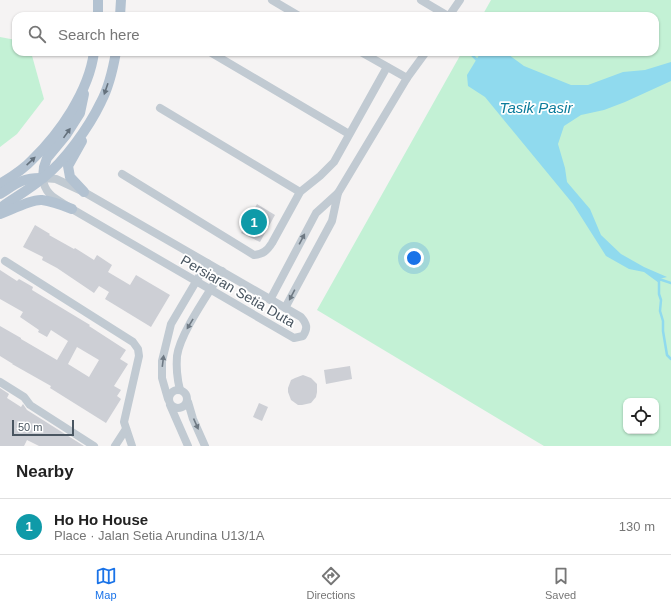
<!DOCTYPE html>
<html lang="en">
<head>
<meta charset="utf-8">
<style>
	:root { --surface:#fff; --page:#f2f2f2; --text:#222; --muted:#767676; --line:#e0e0e0; --accent:#1a73e8 }
	body { margin:0; font-family:Helvetica,sans-serif; background:var(--page); color:var(--text) }
	.controls { position:absolute; right:12px; bottom:12px; display:grid; overflow:hidden; border-radius:8px; box-shadow:0 1px 3px #0004 }
	.controls button { width:36px; height:36px; display:grid; place-items:center; padding:0; border:0; border-bottom:1px solid var(--line); background:var(--surface); color:var(--text); font:20px sans-serif }
	.scale { position:absolute; left:12px; bottom:10px; width:62px; box-sizing:border-box; padding-left:4px; border:2px solid #4a5661; border-top:0; font-size:11px; line-height:14px; white-space:nowrap; color:#4a5661; -webkit-text-stroke:3px #fff; paint-order:stroke }
	.you { position:absolute; left:414px; top:258px; width:14px; height:14px; margin:-10px; border:3px solid #fff; border-radius:50%; background:#1a73e8; box-shadow:0 0 0 6px #1a73e833 }
	.badge { display:grid; place-items:center; width:26px; height:26px; border-radius:50%; background:var(--accent); color:#fff; font-size:13px; font-weight:700 }
	.pin { position:absolute; translate:-50% -50%; border:2px solid #fff; box-shadow:0 1px 4px #0006 }
	.list { margin:0; padding:0; list-style:none }
	h2 { display:flex; justify-content:space-between; align-items:center; height:52px; margin:0; padding:0 16px; font-size:17px }
	h2 small { font-size:13px; font-weight:400; color:var(--muted) }
	.list li { display:grid; grid-template-columns:26px 1fr auto; gap:12px; align-items:center; box-sizing:border-box; height:56px; padding:0 16px; border-top:1px solid var(--line) }
	.list b { display:block; font-size:15px; white-space:nowrap }
	.list p { margin:0; font-size:13px; white-space:nowrap; color:var(--muted) }
	.list em { font-size:13px; font-style:normal; color:var(--muted) }
	.icon { flex:none; width:22px; height:22px; fill:none; stroke:currentColor; stroke-width:2; stroke-linecap:round; stroke-linejoin:round }
	.map { position:relative; flex:none; width:671px; height:446px; overflow:hidden }
	.search { position:absolute; background:var(--surface); box-shadow:0 1px 3px #0004; left:12px; right:12px; top:12px; height:44px; display:flex; align-items:center; gap:10px; box-sizing:border-box; padding:0 14px; border-radius:12px; color:var(--muted); font-size:15px }
	.sheet { height:108px; background:var(--surface) }
	nav { display:flex; justify-content:space-around; align-items:center; box-sizing:border-box; height:56px; border-top:1px solid var(--line); background:var(--surface); font-size:11px; color:var(--muted) }
	nav a { display:grid; justify-items:center; gap:2px }
	nav .on { color:var(--accent) }
	.map>svg:first-child { display:block }
</style>
</head>
<body>
<div class="map">
<svg width="671" height="446" viewBox="0 0 671 446">
	<rect width="100%" height="100%" fill="#f5f3f3"/>
	<g fill="#c3f1d5" fill-rule="evenodd">
		<path d="M491 0H671V446H544L317 310 462 52H655V16H482ZM626 401H656V431H626Z"/>
		<path d="M0 37 16 40V52H31L44 99 17 134 0 147Z"/>
	</g>
	<path fill="#90daee" d="M481 52H505L524 66 571 85H588L623 72 645 70 671 62V81L625 102 604 110 581 115 564 126 558 144 565 168 567 182 590 209 601 235 621 254 644 267 667 277 659 279V283L644 272 629 269 606 256 573 204 485 97 468 86 467 75Z"/>
	<g fill="none" stroke-linecap="round" stroke-linejoin="round">
		<g stroke="#90daee" stroke-width="2.5">
			<path d="M472 55 477 60"/>
			<path d="M671 283 659 279V294L661 300 660 311 663 321V331L667 355 671 359"/>
		</g>
	</g>
	<g fill="#cdcfd5" fill-rule="evenodd">
		<path d="M257 204 275 215 260 242 241 233Z"/>
		<path d="M35 225 50 234 49 235 74 249 75 248 94 260 97 255 112 265 108 272 130 285 136 275 170 295 151 327 105 299 109 292 99 286 94 293 57 268 42 260 43 257 23 247Z"/>
		<path d="M0 270 17 281 19 279 33 287 32 290 90 325 89 326 126 350 120 359 128 364 114 386 121 390 117 396 121 399 106 423 50 388 51 386 12 364H13L0 356V326L21 338V339L57 360 68 341 51 330 47 337 38 332 39 330 20 317 23 312 0 299ZM77 347 99 360 89 377 68 364Z"/>
		<path d="M350 366 352 379 326 384 324 370Z"/>
		<path d="M303 375 311 378 317 384V392L316 397 311 403 302 405H298L291 400 288 392V388L291 380 295 378Z"/>
		<path d="M0 388 9 394 7 398 21 407 23 404 27 410 84 446H39L27 440 24 446H0Z"/>
		<path d="M259 403 268 407 262 421 253 417Z"/>
	</g>
	<g fill="none" stroke-linecap="round" stroke-linejoin="round">
		<g stroke="#c1cad2" stroke-width="8">
			<path d="M272 0 299 16"/>
			<path d="M421 0 448 16"/>
			<path d="M449 16 460 0"/>
			<path d="M210 52 349 134"/>
			<path d="M361 52 407 78"/>
			<path d="M160 108 300 192"/>
			<path d="M122 174 254 255C263 254 267 251 272 243L300 192 320 176 334 162 387 67"/>
			<path d="M43 178 56 179 84 192 301 317C307 324 308 328 303 336L294 338 72 209C59 200 44 196 43 178Z"/>
			<path d="M338 193 407 78 426 52"/>
			<path d="M5 261 133 342 138 349 139 356 124 422 132 446"/>
			<path d="M270 300 316 213 338 193 332 221 285 308"/>
			<path d="M0 382 24 397 30 405 94 446"/>
			<circle cx="178" cy="399" r="9"/>
			<path d="M180 390C177 378 176 368 177 356 180 333 209 293 222 271"/>
			<path d="M168 399 162 378V361L171 324 207 263"/>
			<path d="M188 402 193 419 205 446"/>
			<path d="M170 405 188 446"/>
			<path d="M115 446 126 429"/>
		</g>
		<g stroke="#b3c2d1" stroke-width="10">
			<path d="M98 16V0"/>
			<path d="M120 16 121 0"/>
			<path d="M82 141 68 166 70 177 84 192"/>
			<path d="M43 178 44 167 47 158 66 135 80 113 84 94"/>
			<path d="M0 184C11 177 23 170 32 160 60 133 89 91 94 52"/>
			<path d="M0 194C16 184 23 177 43 178"/>
			<path d="M0 208C14 198 30 189 43 178 65 161 89 127 101 102 109 87 113 69 116 52"/>
			<path d="M0 214C11 210 32 199 42 200 52 201 62 205 72 209"/>
		</g>
	</g>
	<defs><path id="oneway-solid" d="M-6-.8H1V-3.2L6.5 0L1 3.2V.8H-6Z"/></defs>
	<g fill="#64717d">
		<use href="#oneway-solid" transform="translate(106 89) rotate(109)"/>
		<use href="#oneway-solid" transform="translate(67 133) rotate(-55)"/>
		<use href="#oneway-solid" transform="translate(31 161) rotate(-43)"/>
	</g>
	<g fill="#6e7983">
		<use href="#oneway-solid" transform="translate(302 239) rotate(-62)"/>
		<use href="#oneway-solid" transform="translate(292 295) rotate(118)"/>
		<use href="#oneway-solid" transform="translate(190 324) rotate(121)"/>
		<use href="#oneway-solid" transform="translate(163 361) rotate(-83)"/>
		<use href="#oneway-solid" transform="translate(196 424) rotate(66)"/>
	</g>
	<g text-anchor="middle" dominant-baseline="central" stroke-width="3.5" stroke-linejoin="round" paint-order="stroke">
		<g font-size="14" fill="#4a5661" stroke="#fff">
			<text transform="translate(238 291) rotate(30)">Persiaran Setia Duta</text>
		</g>
		<g font-size="15" font-style="italic" fill="#0c7c9b" stroke="#fff">
			<text x="536" y="107">Tasik Pasir</text>
		</g>
	</g>
</svg>
<div class="controls">
<button><svg class="icon" aria-label="locate" viewBox="0 0 24 24"><circle cx="12" cy="12" r="6"/><path d="M12 2v4M12 18v4M2 12h4M18 12h4"/></svg></button>
</div>
<div class="scale">50 m</div>
<div class="you"></div>
<div class="pin badge" style="left:254px;top:222px;background:#0f9aa8">1</div>
<div class="search"><svg class="icon" aria-label="search" viewBox="0 0 24 24"><circle cx="10" cy="10" r="6"/><path d="M15 15l6 6"/></svg>Search here</div>
</div>
<section class="sheet">
<h2>Nearby<small></small></h2>
<ul class="list">
<li><span class="badge" style="background:#0f9aa8">1</span><div><b>Ho Ho House</b><p>Place · Jalan Setia Arundina U13/1A</p></div><em>130 m</em></li>
</ul>
</section>
<nav>
<a class="on"><svg class="icon" aria-label="map" viewBox="0 0 24 24"><path d="M3 6l6-2 6 2 6-2v14l-6 2-6-2-6 2zM9 4v14M15 6v14"/></svg>Map</a>
<a><svg class="icon" aria-label="directions" viewBox="0 0 24 24"><path d="M12 3l9 9-9 9-9-9zM9 14v-3h6M13 9l2 2-2 2"/></svg>Directions</a>
<a><svg class="icon" aria-label="saved" viewBox="0 0 24 24"><path d="M7 4h10v16l-5-4-5 4z"/></svg>Saved</a>
</nav>
</body>
</html>
